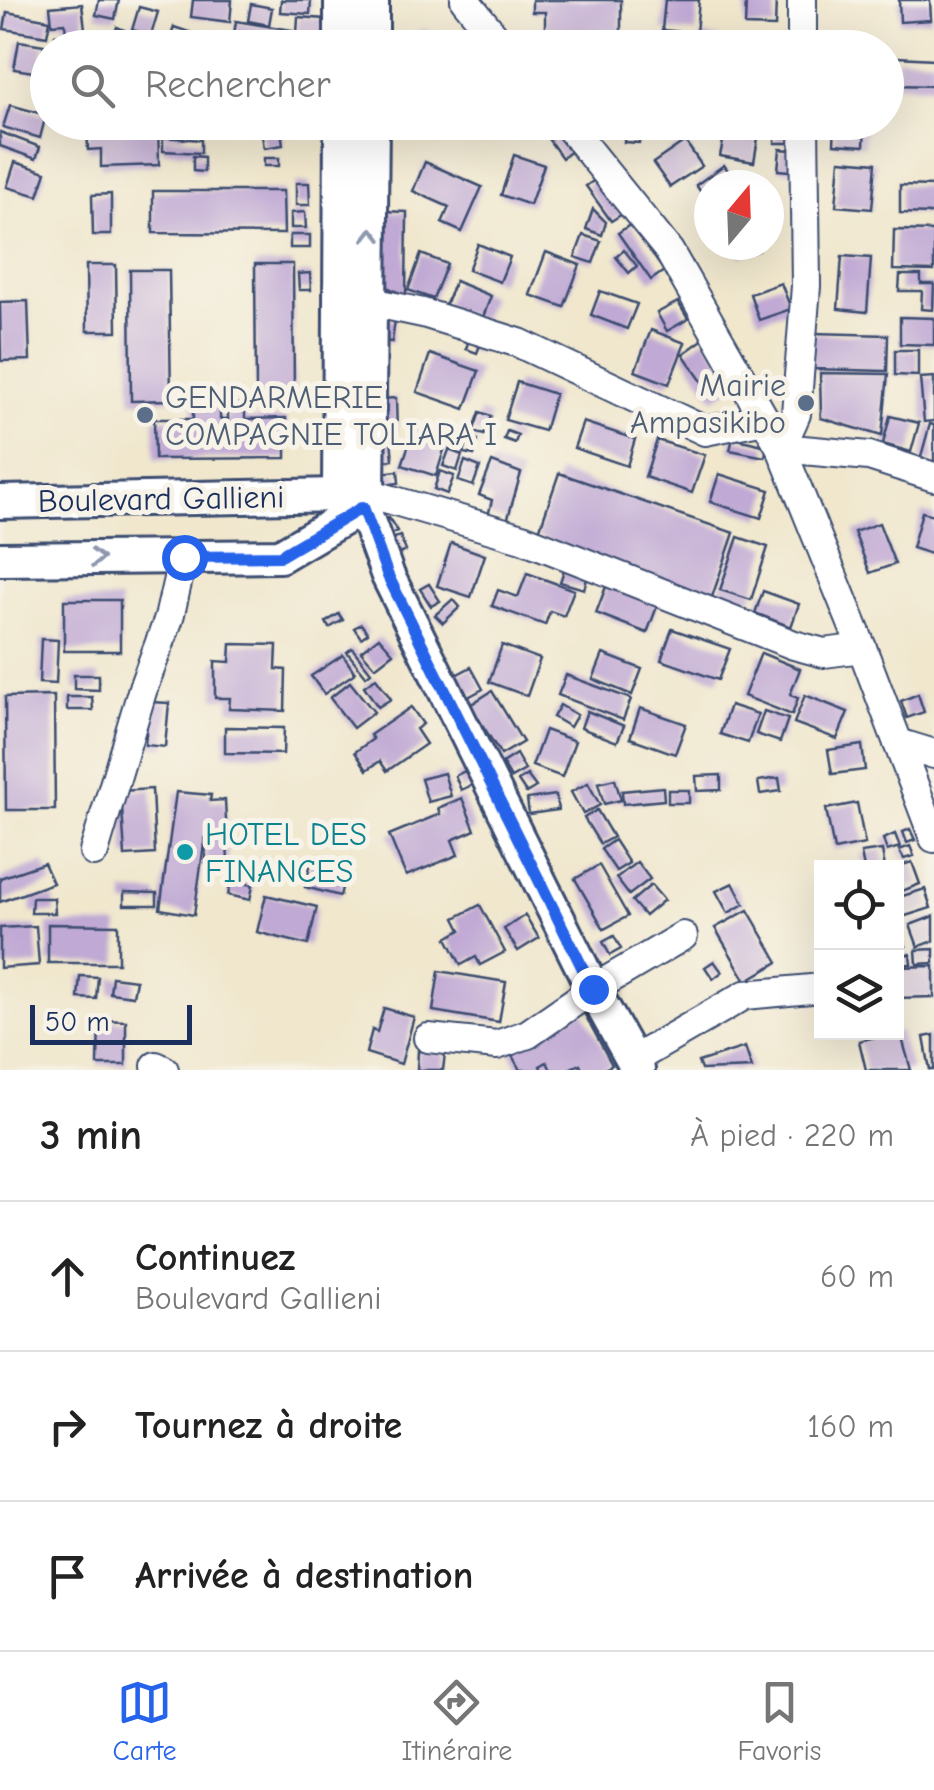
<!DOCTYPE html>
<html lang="fr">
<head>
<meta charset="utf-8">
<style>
	:root { --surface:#fff; --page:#f6f6f6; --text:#222; --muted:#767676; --line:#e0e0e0; --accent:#2563eb }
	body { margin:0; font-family:"Comic Neue",sans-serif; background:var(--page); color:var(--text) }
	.controls { position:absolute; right:30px; bottom:30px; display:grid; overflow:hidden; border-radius:0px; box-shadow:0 10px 40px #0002 }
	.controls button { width:90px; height:90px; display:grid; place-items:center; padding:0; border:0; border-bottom:2px solid var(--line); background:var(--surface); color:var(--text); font:50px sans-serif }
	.compass { position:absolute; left:694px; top:170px; width:90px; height:90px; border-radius:50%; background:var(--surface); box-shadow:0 10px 40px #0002; rotate:19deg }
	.scale { position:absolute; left:30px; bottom:25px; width:162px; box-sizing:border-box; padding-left:10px; border:5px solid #1b2f5e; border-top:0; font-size:28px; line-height:35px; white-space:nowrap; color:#1b2f5e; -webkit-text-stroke:8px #f7f3e8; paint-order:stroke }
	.stop { position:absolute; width:30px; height:30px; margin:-22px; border:8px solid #2563eb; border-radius:50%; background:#fff }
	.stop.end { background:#2563eb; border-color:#fff; box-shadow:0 2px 10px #0008 }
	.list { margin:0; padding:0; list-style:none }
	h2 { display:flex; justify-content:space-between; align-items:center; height:130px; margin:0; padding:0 40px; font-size:42px }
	h2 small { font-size:32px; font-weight:400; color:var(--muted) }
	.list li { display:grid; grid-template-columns:65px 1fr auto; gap:30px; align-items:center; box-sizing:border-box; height:150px; padding:0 40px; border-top:2px solid var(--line) }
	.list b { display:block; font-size:38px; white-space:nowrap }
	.list p { margin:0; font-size:32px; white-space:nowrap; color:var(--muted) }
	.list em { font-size:32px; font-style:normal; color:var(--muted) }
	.icon { flex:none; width:55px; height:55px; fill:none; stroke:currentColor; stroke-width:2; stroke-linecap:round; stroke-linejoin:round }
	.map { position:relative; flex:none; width:934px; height:1070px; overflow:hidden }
	.search { position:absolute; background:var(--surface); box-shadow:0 10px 40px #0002; left:30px; right:30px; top:30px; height:110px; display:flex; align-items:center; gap:25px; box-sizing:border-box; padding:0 35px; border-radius:55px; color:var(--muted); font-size:38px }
	.sheet { height:580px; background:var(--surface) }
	nav { display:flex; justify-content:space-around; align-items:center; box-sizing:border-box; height:140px; border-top:2px solid var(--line); background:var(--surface); font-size:28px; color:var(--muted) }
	nav a { display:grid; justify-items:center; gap:5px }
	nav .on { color:var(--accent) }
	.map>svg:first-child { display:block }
</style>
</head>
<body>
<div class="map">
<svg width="934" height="1070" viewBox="0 0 934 1070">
	<rect width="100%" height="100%" fill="#f7f3e8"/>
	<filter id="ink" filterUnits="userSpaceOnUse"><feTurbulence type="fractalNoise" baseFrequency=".01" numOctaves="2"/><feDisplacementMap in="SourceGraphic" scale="20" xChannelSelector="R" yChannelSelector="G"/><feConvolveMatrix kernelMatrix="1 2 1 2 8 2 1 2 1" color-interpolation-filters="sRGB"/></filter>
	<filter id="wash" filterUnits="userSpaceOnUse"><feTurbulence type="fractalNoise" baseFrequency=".0048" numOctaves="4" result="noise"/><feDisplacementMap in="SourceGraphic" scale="40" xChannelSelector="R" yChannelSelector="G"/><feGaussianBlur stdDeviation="2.25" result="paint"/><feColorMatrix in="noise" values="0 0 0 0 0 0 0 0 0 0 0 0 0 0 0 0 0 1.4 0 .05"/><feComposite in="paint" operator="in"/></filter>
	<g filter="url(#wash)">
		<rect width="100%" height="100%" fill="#f0e7cd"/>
		<g id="blocks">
			<g fill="#c0a9d4">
				<path d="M99 0H119L115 19 96 15Z"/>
				<path d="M193 0H232L230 22 191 17Z"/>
				<path d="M281 0H311L310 14 280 12Z"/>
				<path d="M532 0H621V41L545 40V12H532Z"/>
				<path d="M665 0H699L696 33 662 30Z"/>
				<path d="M746 0H776L775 27 745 26Z"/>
				<path d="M899 0H930L931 20 900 22Z"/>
				<path d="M82 4 87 46 56 48 55 35 66 34 65 23 52 24 50 7Z"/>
				<path d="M251 4 272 8 269 25 248 21Z"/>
				<path d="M139 7 158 12 151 35 132 30Z"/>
				<path d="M7 12 50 20 47 36 4 29Z"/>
				<path d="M298 17 326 19 323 48H296Z"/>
				<path d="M236 21 292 30 289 48 233 41Z"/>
				<path d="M117 27 138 36 134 46 113 37Z"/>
				<path d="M174 27 192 33 186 48H167Z"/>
				<path d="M421 29 450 38 447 48 416 45Z"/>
				<path d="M196 35 233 47V48H192Z"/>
				<path d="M701 36 722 39 721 48H699Z"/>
				<path d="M649 39 676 41V48H649Z"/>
				<path d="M19 41 44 45 40 73 14 69Z"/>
				<path d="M632 41 633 48H609V46Z"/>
				<path d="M730 43 759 44V48H730Z"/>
				<path d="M897 57 934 59V86L896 85Z"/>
				<path d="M10 105 46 115 40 138 3 127Z"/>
				<path d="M87 122H158L159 165 101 167V149L88 150Z"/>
				<path d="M163 122H184V136L163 135Z"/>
				<path d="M260 122H280L283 145 264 148Z"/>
				<path d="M291 122H309L310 133 292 134Z"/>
				<path d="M432 122H465L460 133Z"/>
				<path d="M536 122H551L571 151 562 158Z"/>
				<path d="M585 122H609L590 132Z"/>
				<path d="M625 122H640L639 143 624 142Z"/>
				<path d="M644 122H698V132L644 134Z"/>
				<path d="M835 122H865L864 146 834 144Z"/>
				<path d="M796 126 797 143H775V127Z"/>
				<path d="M0 132 40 147 36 159 0 146Z"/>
				<path d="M725 132 758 138 754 162 720 156Z"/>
				<path d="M163 137 201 140V153L163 151Z"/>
				<path d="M685 141 702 166 670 187 653 163Z"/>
				<path d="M780 149 802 151 800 172 778 170Z"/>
				<path d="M514 155 544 165 530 205 501 195Z"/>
				<path d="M193 156 204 157V172L193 171Z"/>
				<rect x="264" y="158" width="15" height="8"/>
				<path d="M840 160 876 163 872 209 836 206Z"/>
				<path d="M15 162 46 172 38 196 7 187Z"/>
				<path d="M425 162 482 187 462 232 442 223 449 207 413 191Z"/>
				<path d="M724 165 738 185H709V204L696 185Z"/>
				<path d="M599 177 624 213 611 221 586 186Z"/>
				<path d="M296 183H309L310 205H296Z"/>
				<path d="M900 185 934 186V214L900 213Z"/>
				<path d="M153 191H283L284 234 153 233Z"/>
				<path d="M111 194V235H93L92 195Z"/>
				<path d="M593 209 606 222 602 235 586 229Z"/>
				<path d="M382 211 407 212 406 296 380 284Z"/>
				<path d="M305 212 306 228H291V213Z"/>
				<path d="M631 224 664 271 651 280 618 233Z"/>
				<path d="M894 230 934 231V271L893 270Z"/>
				<rect x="290" y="235" width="20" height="13"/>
				<path d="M583 235 601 241 593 263 575 257Z"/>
				<path d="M478 244 510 257 500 282 468 270Z"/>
				<path d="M737 245H756L758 251 740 256Z"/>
				<path d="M624 250 637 266 629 273 616 257Z"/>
				<path d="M546 252 580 265 564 307 530 295Z"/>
				<path d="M421 254 447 264 433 299 408 290Z"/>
				<path d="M842 256 871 258 867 312 838 309Z"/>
				<path d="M255 264H293L294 394H256Z"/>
				<path d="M86 265H116L117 331H87Z"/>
				<path d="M130 270H169L171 400 131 401Z"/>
				<path d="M310 273 311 290H299L298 274Z"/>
				<path d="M900 275H921V284H934L933 310 921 309 922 291H899Z"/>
				<path d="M455 281 491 296 482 320 445 306Z"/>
				<path d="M781 283 791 309 759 320 750 294Z"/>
				<path d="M600 291 637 304 627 329 591 315Z"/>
				<path d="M28 301 30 360 1 361 0 302Z"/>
				<path d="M678 302 688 319 667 331 657 313Z"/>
				<path d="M900 317 934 318V345L900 344Z"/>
				<path d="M380 318 395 320 392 342 377 340Z"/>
				<path d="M651 330 685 343 669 384 635 371Z"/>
				<path d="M813 333 888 335 887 371 812 369Z"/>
				<path d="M470 336 482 340 477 353 466 349Z"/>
				<path d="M705 338 737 384 714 399 683 354Z"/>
				<path d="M895 350H918V376L895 375Z"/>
				<path d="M430 354 479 371 465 409 417 392Z"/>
				<path d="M820 373 888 374 882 436 821 418Z"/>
				<path d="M934 377V421L924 422 920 378Z"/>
				<path d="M517 382 555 394 544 431 505 420Z"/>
				<path d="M193 398H220V419H228V405L245 404V419L286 418V458L155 459 154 419H193Z"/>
				<path d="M396 398 397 435H381L379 399Z"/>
				<path d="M480 412 491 416 484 435 473 432Z"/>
				<path d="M890 416 919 423 911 452 883 444Z"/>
				<path d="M583 422 635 439 627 466 574 448Z"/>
				<path d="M930 424 934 425V463L920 460Z"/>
				<path d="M415 426 448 437 436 476 402 465Z"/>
				<path d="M507 431 518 435 515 443 504 439Z"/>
				<path d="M468 437 478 440 474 455 464 453Z"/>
				<path d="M733 438 767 446 765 457 730 450Z"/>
				<path d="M391 439 393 460 381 461 379 440Z"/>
				<path d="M657 440 705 455 692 493 645 477Z"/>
				<path d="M449 450 462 455 457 471 443 466Z"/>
				<path d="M465 461 480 467 473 486 458 481Z"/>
				<path d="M492 462 521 473 507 521 488 516 492 500 479 495Z"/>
				<path d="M398 471 399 483 382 485 380 473Z"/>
				<path d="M440 471 454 476 447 494 434 489Z"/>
				<path d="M559 473 734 533 712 597 537 537Z"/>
				<path d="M719 474 770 490 761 518 710 502Z"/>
				<path d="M922 512 934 515V555L912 548Z"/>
				<path d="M389 518 397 531 388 536 380 523Z"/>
				<path d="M879 523 895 564 870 573 854 532Z"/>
				<path d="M400 536 406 551 394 556 388 540Z"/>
				<path d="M738 537 768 547 751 600 720 590Z"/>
				<path d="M451 543 485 555 471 597 437 586Z"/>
				<path d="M566 564 589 572 584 589 560 582Z"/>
				<path d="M527 573 574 590 564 616 550 611 545 625 492 606 498 590 518 597Z"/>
				<path d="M429 584 440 601 431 606 420 589Z"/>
				<path d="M607 584 658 604 647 633 596 613Z"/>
				<path d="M763 591 799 604 791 627 755 613Z"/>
				<path d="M453 599 460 607 443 623 435 615Z"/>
				<rect x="64" y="600" width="56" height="51"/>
				<path d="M339 614 343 620 329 628 326 622Z"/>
				<path d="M361 624 368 633 361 638 354 628Z"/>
				<path d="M672 629 730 649 718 680 661 660Z"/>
				<path d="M379 637 393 653 375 667 361 651Z"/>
				<path d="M41 639 58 640 56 684 39 683Z"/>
				<path d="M231 644 277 645 276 669 286 670 285 711 229 709 230 698H215V661L230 662Z"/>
				<path d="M502 645 540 659 527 696 489 682Z"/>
				<path d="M352 648 371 672 366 676 347 652Z"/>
				<path d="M761 653 800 669 790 695 798 698 792 715 744 696Z"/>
				<path d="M603 654 642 669 632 695 593 679Z"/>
				<path d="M343 655 355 673 324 694 311 676Z"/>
				<path d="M471 667 483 689 468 697 456 675Z"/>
				<path d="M74 675H99V690L74 689Z"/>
				<path d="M566 675 631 699 623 720 558 695Z"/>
				<path d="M376 678 391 699 378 707 364 686Z"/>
				<path d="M350 682 374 712 353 728 330 698Z"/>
				<path d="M492 691 523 742 501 755 470 705Z"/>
				<path d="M918 694 924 712 907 718 901 701Z"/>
				<path d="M805 695 848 712 837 739 794 723Z"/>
				<path d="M54 696 55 810H6L5 697Z"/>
				<path d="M67 697H92L93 710H67Z"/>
				<path d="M149 702 169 703 165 747 145 745Z"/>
				<path d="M560 705 577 715 570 727 553 717Z"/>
				<path d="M730 705 758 714 748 743 720 734Z"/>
				<path d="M411 707 423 724 416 729 426 744 387 771 380 761 367 770 355 752 373 739 370 735Z"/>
				<path d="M640 708 686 724 675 754 630 738Z"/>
				<path d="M587 711 624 726 617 742 581 728Z"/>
				<path d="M764 711 788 719 780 742 756 734Z"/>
				<path d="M225 727 284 728 283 754 225 753Z"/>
				<path d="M545 730 575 741 562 777 532 766Z"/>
				<path d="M862 745 865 770 832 774 828 750Z"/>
				<path d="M516 754 525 770 511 778 502 763Z"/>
				<path d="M465 771 472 785 461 790 455 776Z"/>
				<path d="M444 773 451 796 428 802 421 779Z"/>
				<path d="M527 775 536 787 526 793 518 781Z"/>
				<path d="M721 775V790L697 791 696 776Z"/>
				<path d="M779 778 781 791 760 794 758 781Z"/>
				<path d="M615 779 621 800 604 804 598 783Z"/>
				<path d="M588 783 600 805 583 814 571 792Z"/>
				<path d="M663 787 664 800 623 804 622 791Z"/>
				<path d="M152 789 155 854 125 856 121 791Z"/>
				<rect x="668" y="790" width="21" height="13"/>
				<path d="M176 792 211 795 210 801 225 800 228 862 206 863 205 837 194 915 160 909Z"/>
				<path d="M556 795 558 810 529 814 527 799Z"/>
				<path d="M462 798 475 830 452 840 458 855 406 876 389 835 440 814 438 808Z"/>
				<path d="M857 803 865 844 834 850 826 809Z"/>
				<path d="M597 810 613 837 600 844 584 818Z"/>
				<path d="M910 829 915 840 907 843 903 832Z"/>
				<path d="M895 834 900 847 887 851 883 839Z"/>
				<path d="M614 840 629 863 616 871 601 849Z"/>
				<path d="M910 846 914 856 904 859 899 850Z"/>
				<path d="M882 850 885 868H864L861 853Z"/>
				<path d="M312 858 347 868 340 896 305 887Z"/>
				<path d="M637 862 650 879 629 895 616 878Z"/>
				<path d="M912 862 920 884 902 891 896 867Z"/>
				<path d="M44 863 53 883 0 902V878Z"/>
				<path d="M599 865 628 916 604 929 575 879Z"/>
				<path d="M231 881 253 885 250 900 228 895Z"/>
				<path d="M733 883 744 904 728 913 716 891Z"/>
				<path d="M651 885 664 900 645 916 632 901Z"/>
				<path d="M925 889 931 908 896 919V898Z"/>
				<path d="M124 892 157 893V905H124Z"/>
				<path d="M266 895 317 907 308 945 257 932Z"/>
				<path d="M32 898H54L55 913H31Z"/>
				<path d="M480 905 505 952 480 965 476 957 461 965 447 938 461 930 455 918Z"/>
				<path d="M748 910 778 962 746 981 715 928Z"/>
				<path d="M525 915 539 938 518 951 504 929Z"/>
				<path d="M934 916V941L918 947 910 925Z"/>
				<path d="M48 924 118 925V963H48Z"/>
				<path d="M36 926 39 965 0 968V928Z"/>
				<path d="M901 934 906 946 896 950V936Z"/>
				<path d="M614 936 621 949 610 955 603 942Z"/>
				<path d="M934 949V963L917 964 916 950Z"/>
				<path d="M910 954 911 964 896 965V955Z"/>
				<path d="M714 961 722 972 713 979 705 967Z"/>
				<path d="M934 966V997L896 998V967Z"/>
				<path d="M439 971 506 982 499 1022 433 1011Z"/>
				<path d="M80 976 98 977 96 999 78 998Z"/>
				<path d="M112 977 136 980 133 996 110 993Z"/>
				<path d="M384 1008 414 1017 401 1064 366 1053 372 1030 377 1032Z"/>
				<path d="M583 1011 612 1065 602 1070H583L580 1064 567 1070H551L547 1062 540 1066 542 1070H520L509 1050Z"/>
				<path d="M99 1020 126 1021V1065H98Z"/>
				<path d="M900 1031 911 1070H866L859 1041Z"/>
				<path d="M934 1035V1070H930L924 1037Z"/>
				<path d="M745 1047 752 1068 701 1070 698 1062Z"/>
				<path d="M418 1051 445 1054 443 1070H417Z"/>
			</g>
		</g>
	</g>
	<g filter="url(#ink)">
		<use href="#blocks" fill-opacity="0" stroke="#3b4b6f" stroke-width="2.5"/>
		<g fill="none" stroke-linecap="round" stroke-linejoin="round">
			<g stroke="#3b4b6f" stroke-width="32">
				<g id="minor">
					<path d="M465 0 504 48"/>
					<path d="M802 0V48"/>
					<path d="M565 122 669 251 781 448 862 648 934 838"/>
					<path d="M804 122 806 286 796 414 781 448 869 456 934 477"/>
					<path d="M371 302 423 313 519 343 705 431 764 419"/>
					<path d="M368 493 522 538 794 645 824 653 862 648"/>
					<path d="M898 743 934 754"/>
					<path d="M94 852 143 688 169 618 183 557"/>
					<path d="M428 1038 497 1045 528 1034 593 989 683 936"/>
					<path d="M633 1060 745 995 822 988"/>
					<path d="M156 1066 164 1070"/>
				</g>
			</g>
			<g stroke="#3b4b6f" stroke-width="38">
				<g id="major">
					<path d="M341 48V0"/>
					<path d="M372 48V0"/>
					<path d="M372 122 368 493 363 507 388 576 593 989 638 1070"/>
					<path d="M339 495 341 122"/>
					<path d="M0 502 339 495 359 505"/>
					<path d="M0 559 280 556 363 507"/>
				</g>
			</g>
			<use href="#minor" stroke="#fff" stroke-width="28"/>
			<use href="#major" stroke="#fff" stroke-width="32"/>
		</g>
		<defs><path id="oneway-chevron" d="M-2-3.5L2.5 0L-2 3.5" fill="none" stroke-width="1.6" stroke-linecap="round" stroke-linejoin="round" transform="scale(2.5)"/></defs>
		<g stroke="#8d97ae">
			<use href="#oneway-chevron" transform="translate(372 235) rotate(-90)"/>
			<use href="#oneway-chevron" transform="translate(97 558) rotate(-1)"/>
		</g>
	</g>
	<g fill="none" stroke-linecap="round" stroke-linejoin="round" filter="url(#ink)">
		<path stroke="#2563eb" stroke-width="12" d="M184 557 280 556 363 507 388 576 593 989"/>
	</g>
	<g fill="#5c6f8a" stroke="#f7f3e8" stroke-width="4">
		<circle cx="806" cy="403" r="10"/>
		<circle cx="145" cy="415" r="10"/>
	</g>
	<circle fill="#0f9aa8" stroke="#f7f3e8" stroke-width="4" cx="185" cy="852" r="10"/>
	<g text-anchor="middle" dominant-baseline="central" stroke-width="10" stroke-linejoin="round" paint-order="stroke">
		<g font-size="32" fill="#4e5e75" stroke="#f7f3e8" text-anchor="end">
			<text x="786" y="385">Mairie<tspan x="786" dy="37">Ampasikibo</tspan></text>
			<text x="165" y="397" text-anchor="start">GENDARMERIE<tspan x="165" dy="37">COMPAGNIE TOLIARA I</tspan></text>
		</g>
		<g font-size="32" fill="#1b2f5e" stroke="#f7f3e8">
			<text transform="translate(161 499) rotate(-1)">Boulevard Gallieni</text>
		</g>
		<g font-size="32" fill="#0d838f" stroke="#f7f3e8" text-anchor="start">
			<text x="205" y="834">HOTEL DES<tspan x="205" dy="37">FINANCES</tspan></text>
		</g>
	</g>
</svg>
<div class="controls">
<button><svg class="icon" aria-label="locate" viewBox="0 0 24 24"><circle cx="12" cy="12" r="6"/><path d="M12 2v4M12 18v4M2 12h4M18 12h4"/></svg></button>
<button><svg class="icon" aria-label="layers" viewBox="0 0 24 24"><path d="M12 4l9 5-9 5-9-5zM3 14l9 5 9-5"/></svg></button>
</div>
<svg class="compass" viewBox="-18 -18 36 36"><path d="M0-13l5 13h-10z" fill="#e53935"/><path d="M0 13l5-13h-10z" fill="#767676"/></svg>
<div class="scale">50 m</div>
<div class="stop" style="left:184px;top:557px"></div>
<div class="stop end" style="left:593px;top:989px"></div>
<div class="search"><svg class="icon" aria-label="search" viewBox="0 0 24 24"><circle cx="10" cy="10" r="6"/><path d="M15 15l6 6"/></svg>Rechercher</div>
</div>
<section class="sheet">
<h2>3 min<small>À pied · 220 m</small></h2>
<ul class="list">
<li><svg class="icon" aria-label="ahead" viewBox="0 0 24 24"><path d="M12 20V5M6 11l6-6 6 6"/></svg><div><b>Continuez</b><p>Boulevard Gallieni</p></div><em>60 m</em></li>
<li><svg class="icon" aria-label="right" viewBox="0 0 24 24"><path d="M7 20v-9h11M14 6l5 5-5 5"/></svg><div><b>Tournez à droite</b></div><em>160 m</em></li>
<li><svg class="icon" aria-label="arrive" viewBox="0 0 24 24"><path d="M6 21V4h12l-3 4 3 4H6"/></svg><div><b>Arrivée à destination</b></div></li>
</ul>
</section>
<nav>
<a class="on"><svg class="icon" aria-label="map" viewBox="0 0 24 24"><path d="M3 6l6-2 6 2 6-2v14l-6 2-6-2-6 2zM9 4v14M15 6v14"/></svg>Carte</a>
<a><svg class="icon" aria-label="directions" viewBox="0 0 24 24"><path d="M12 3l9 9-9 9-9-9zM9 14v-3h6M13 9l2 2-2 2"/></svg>Itinéraire</a>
<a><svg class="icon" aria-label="saved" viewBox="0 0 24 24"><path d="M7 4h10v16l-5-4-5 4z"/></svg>Favoris</a>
</nav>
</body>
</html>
